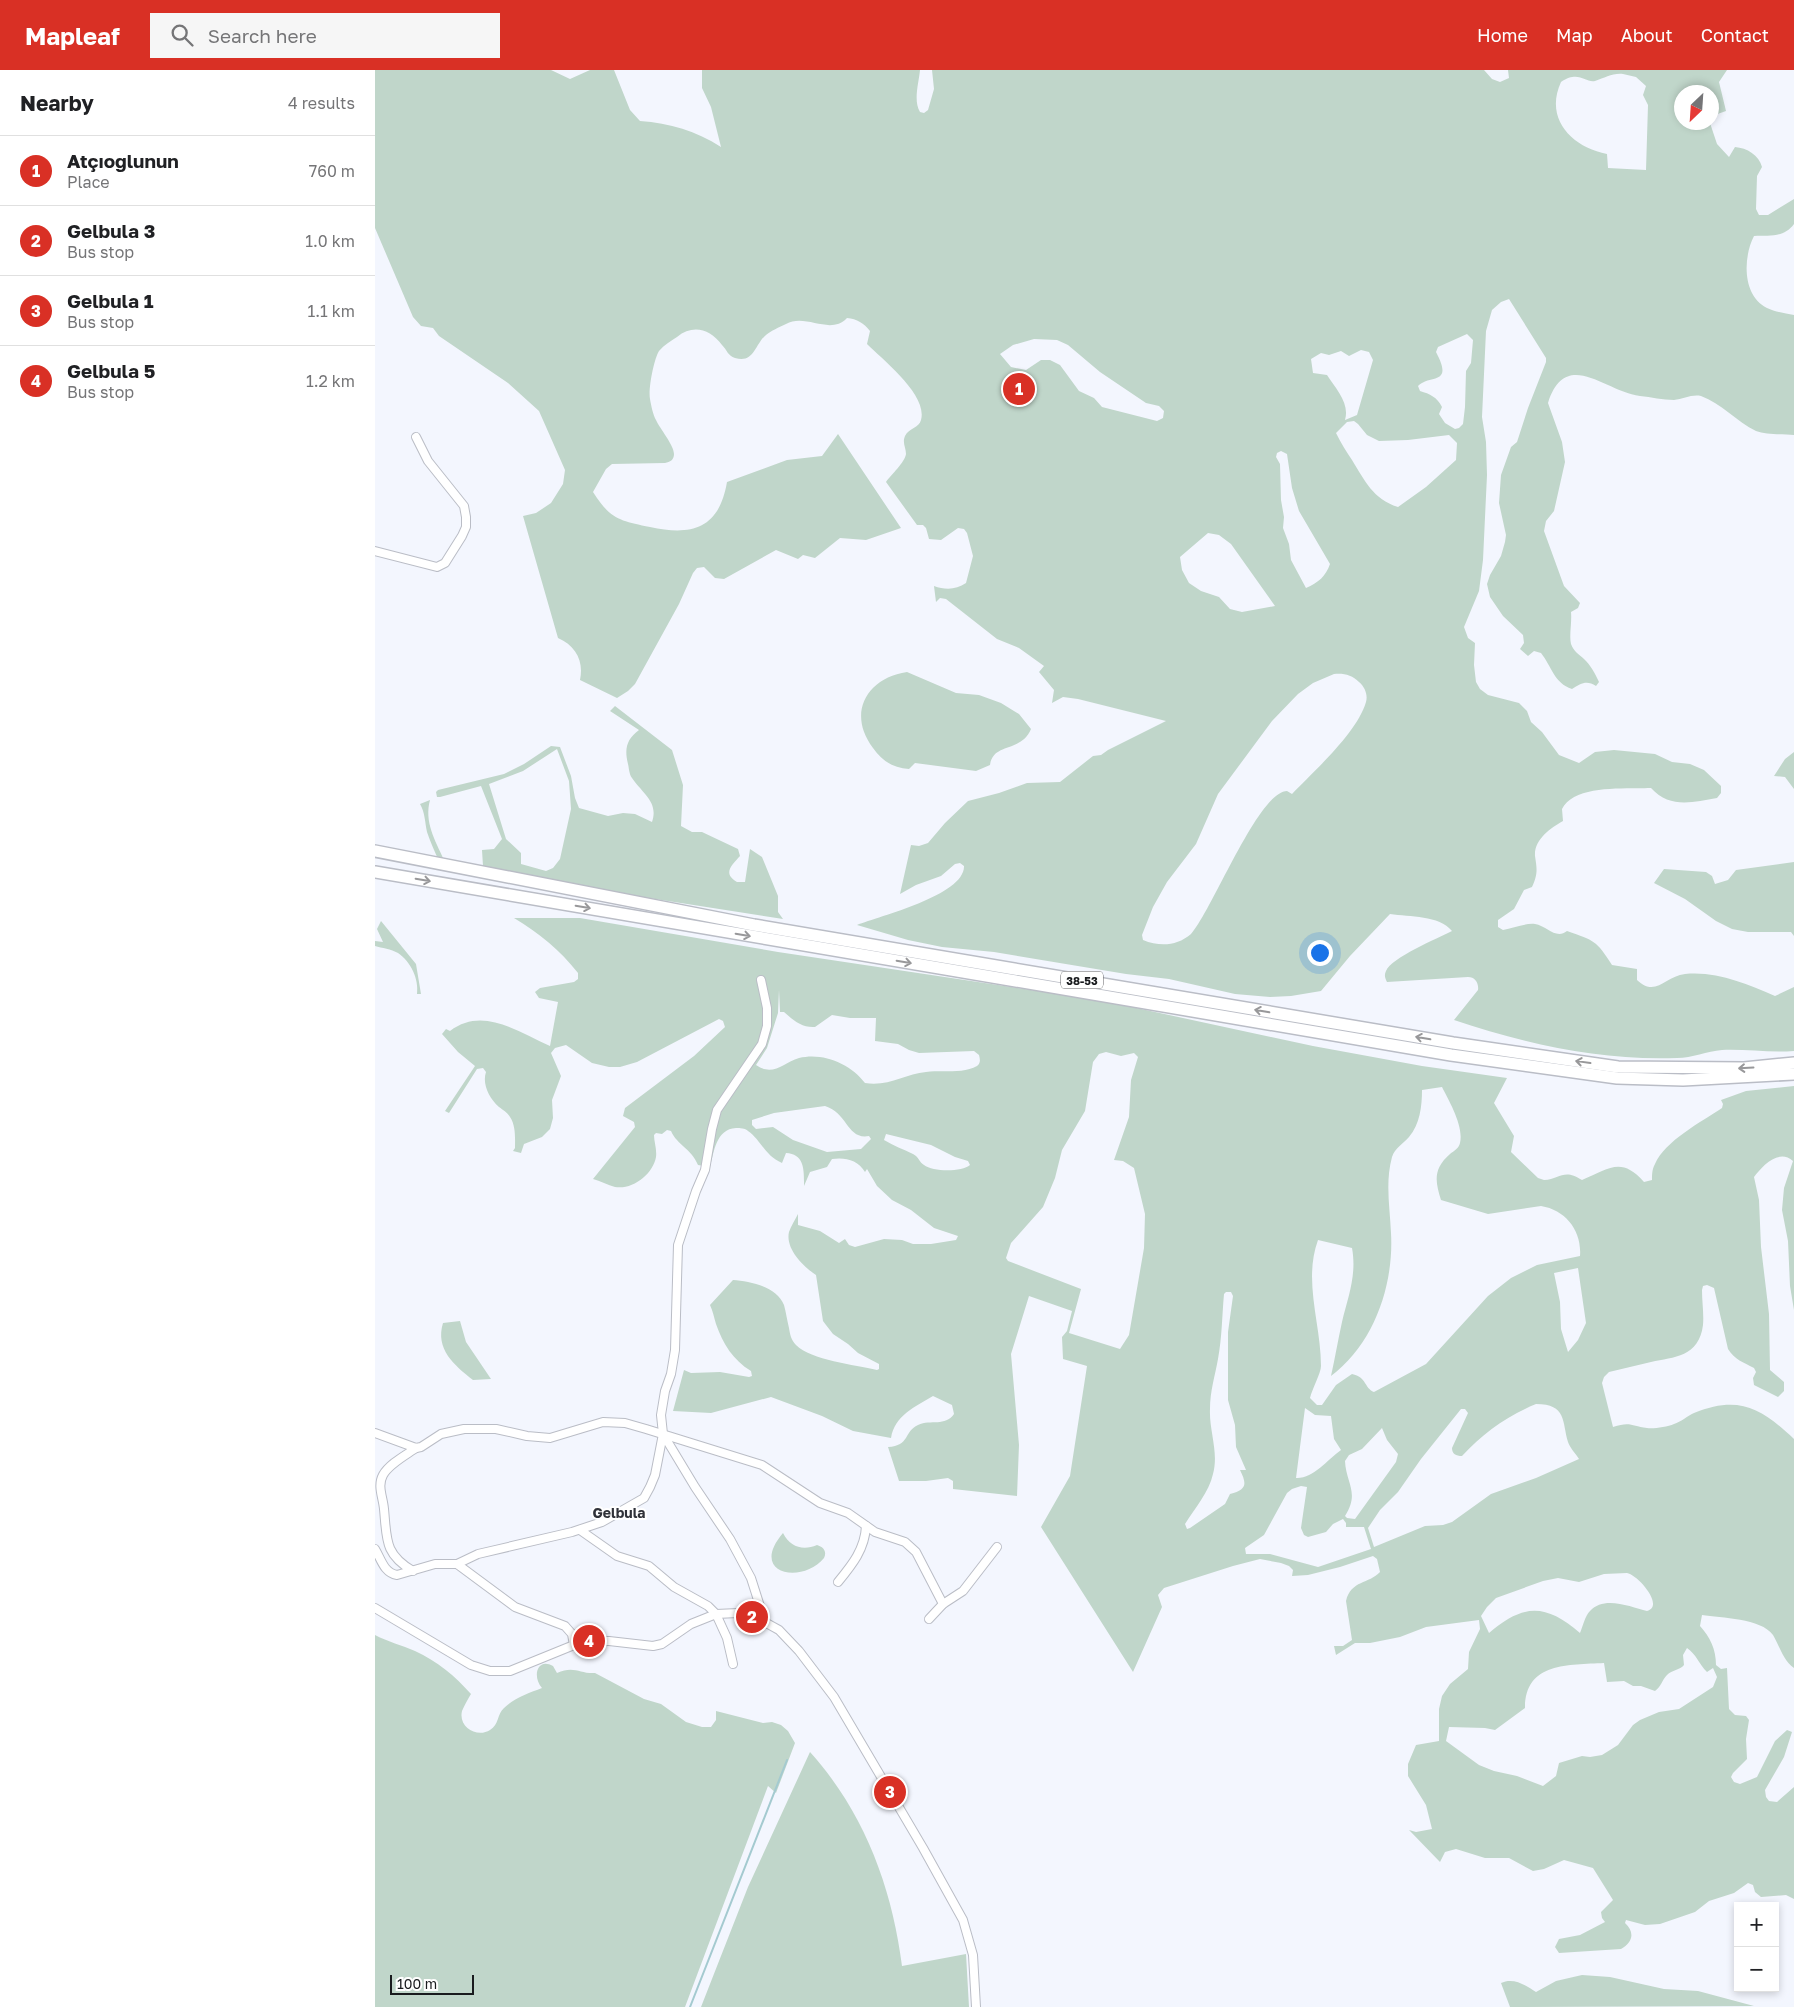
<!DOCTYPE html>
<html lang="en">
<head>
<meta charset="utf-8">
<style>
	:root { --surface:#fff; --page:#f6f6f6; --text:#202124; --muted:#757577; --line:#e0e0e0; --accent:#d93025 }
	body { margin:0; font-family:"Golos Text",sans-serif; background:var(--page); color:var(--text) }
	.controls { position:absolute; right:15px; bottom:15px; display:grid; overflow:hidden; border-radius:0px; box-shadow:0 2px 8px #0003 }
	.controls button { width:45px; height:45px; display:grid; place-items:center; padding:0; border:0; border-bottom:1px solid var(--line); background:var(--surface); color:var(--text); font:25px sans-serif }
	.compass { position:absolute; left:1299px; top:15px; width:45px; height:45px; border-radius:50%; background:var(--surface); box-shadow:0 2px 8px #0003; rotate:205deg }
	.scale { position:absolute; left:15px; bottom:12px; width:84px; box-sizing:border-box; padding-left:5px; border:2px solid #191b1e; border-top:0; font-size:14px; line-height:18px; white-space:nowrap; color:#191b1e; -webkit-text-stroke:4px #fff; paint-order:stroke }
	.you { position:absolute; left:944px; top:882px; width:18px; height:18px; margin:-12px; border:4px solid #fff; border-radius:50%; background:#1a73e8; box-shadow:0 0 0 8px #1a73e833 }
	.badge { display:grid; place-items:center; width:32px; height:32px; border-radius:50%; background:var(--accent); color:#fff; font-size:16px; font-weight:700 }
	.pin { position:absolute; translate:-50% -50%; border:2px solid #fff; box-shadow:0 1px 5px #0006 }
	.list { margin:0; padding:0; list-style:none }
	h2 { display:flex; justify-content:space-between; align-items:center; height:65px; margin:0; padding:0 20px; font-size:21px }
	h2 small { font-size:16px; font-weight:400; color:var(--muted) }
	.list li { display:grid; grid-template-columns:32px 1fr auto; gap:15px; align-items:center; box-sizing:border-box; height:70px; padding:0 20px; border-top:1px solid var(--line) }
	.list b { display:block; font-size:19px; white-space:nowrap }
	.list p { margin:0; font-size:16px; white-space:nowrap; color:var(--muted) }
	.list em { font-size:16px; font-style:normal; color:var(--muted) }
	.icon { flex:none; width:28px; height:28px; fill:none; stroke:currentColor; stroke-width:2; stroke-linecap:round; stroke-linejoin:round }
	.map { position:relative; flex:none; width:1419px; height:1937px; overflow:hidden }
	header { display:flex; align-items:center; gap:30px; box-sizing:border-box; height:70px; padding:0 25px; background:var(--accent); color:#fff }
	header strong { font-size:24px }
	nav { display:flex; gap:28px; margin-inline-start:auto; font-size:18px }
	.search { width:350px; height:45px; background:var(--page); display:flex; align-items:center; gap:12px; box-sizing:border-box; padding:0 18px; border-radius:0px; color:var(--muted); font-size:19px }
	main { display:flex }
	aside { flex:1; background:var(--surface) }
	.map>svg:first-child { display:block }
</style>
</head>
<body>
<header>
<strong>Mapleaf</strong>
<div class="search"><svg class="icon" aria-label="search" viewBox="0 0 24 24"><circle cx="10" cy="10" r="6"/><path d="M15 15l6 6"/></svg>Search here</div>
<nav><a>Home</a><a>Map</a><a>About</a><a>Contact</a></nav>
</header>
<main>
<aside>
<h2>Nearby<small>4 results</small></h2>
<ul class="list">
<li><span class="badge">1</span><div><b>Atçıoğlunun</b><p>Place</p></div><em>760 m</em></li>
<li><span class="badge">2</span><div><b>Gelbula 3</b><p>Bus stop</p></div><em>1.0 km</em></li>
<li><span class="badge">3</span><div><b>Gelbula 1</b><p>Bus stop</p></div><em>1.1 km</em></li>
<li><span class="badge">4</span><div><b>Gelbula 5</b><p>Bus stop</p></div><em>1.2 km</em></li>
</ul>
</aside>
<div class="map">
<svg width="1419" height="1937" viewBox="0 0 1419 1937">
	<rect width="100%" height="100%" fill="#f3f6fe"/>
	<g fill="#c0d6ca" fill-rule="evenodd">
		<path d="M0 0H176L195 9 215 0H239L255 40 265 51C295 53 321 61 346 77L336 37 327 18V0H545C544 12 538 31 545 42L549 43 553 40 559 19 557 0H1109L1117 9 1125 12 1134 8 1133 0H1352L1344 12 1351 41 1337 46 1336 22H1306V52L1335 53 1342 74 1354 87 1360 77C1372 78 1384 85 1387 97L1382 106 1381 139 1384 145H1393L1419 129V154C1409 168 1394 165 1379 166 1368 187 1367 226 1392 238 1400 242 1410 243 1419 245V365C1408 364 1391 365 1381 361 1362 352 1346 333 1326 326 1317 324 1308 329 1299 330 1288 330 1276 327 1265 326 1230 322 1191 277 1173 333L1187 372 1190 392 1179 441 1171 451 1169 461 1189 516 1205 533 1203 538 1196 542C1197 553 1194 566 1196 574 1199 582 1204 584 1209 589 1215 594 1221 605 1224 612L1221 616C1212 610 1206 613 1197 619 1179 613 1177 597 1166 583L1159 581 1153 586 1145 579 1149 573 1148 565 1128 546 1115 527 1112 514 1115 505 1126 486 1130 472 1131 465 1124 433 1126 405 1136 377 1142 372 1153 338 1171 292V288L1134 229 1126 232 1117 240 1111 261 1107 347 1111 372 1112 405 1108 490 1104 521 1089 557 1093 568 1100 573 1099 595 1101 612 1105 619 1113 625 1144 633 1152 641 1156 652 1167 662 1184 685 1204 693 1220 682 1239 680 1280 684 1297 692 1315 694 1329 700 1346 716V723L1342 728C1318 732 1295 739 1276 718 1252 719 1199 714 1187 739L1188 751C1176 758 1159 769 1160 786 1162 799 1163 804 1157 817L1149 820 1139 839 1123 850V857L1128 860C1138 858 1150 853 1160 854 1172 856 1181 870 1192 861 1220 871 1221 870 1237 895L1262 899V910C1281 928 1290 906 1310 904 1343 901 1371 914 1400 926L1419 917V981C1395 983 1371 979 1347 980 1332 981 1317 988 1302 988 1227 991 1150 974 1079 950L1103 920C1104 913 1100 907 1093 907L1012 912C1010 908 1009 905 1011 901 1016 888 1063 868 1077 861 1064 845 1035 847 1015 844L975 886 946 921 916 926 895 927 860 924 794 909 751 904 619 882 567 877 533 870 482 855C505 846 590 825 589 796L585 793 580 794 566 806 541 815 525 824 536 775 544 776 553 773 570 753 593 731 624 723 652 713 685 712 718 686 726 685 733 680 791 651 703 629 688 627 677 633 679 620 664 602 669 596 644 578 622 569 571 529 565 528 561 532 559 516C570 520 581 520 591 513L598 486 592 463 589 459 583 458 566 470 554 469 551 458 548 455H542L511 412C516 405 530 392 531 384 531 378 527 373 530 366 534 358 544 358 546 350 553 325 508 290 492 274L495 261C489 253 482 249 472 248 455 266 431 243 411 254 404 257 396 261 391 265 380 274 379 294 360 288 353 286 352 280 347 275 335 259 318 254 302 267 296 271 289 275 284 281 279 289 273 319 275 329 276 335 278 345 281 350 285 359 299 375 299 384 299 390 295 392 290 393L237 394 231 399 218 422C235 449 245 451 275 457 317 466 344 459 352 412L412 390 447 386 463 364 526 458 491 470 465 468 440 488 428 485 423 489 401 480 349 509 340 508 329 497 322 498 318 503 304 534 260 614 253 621 242 628 205 610C209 591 201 576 183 568L148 446 161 443 176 433 188 414 190 400 164 341 133 313 64 266 58 258 46 256 38 247 0 158ZM1248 4 1261 7 1271 16 1268 25 1273 35 1271 100 1233 98 1232 84C1197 77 1169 49 1186 12 1204 0 1210 13 1220 11 1230 8 1237 3 1248 4ZM1092 264 1098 270 1096 293 1091 301 1090 337 1088 354 1084 358 1080 359 1070 353 1064 344 1067 337C1062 327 1055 324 1045 321L1043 316C1055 304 1079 316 1061 282L1063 277ZM659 269 682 270 693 275 725 302 771 333 784 336 789 341 788 348 782 351 727 337 719 328 704 321 685 295 675 290H666L651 300 636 297 625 284 638 275ZM986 280 994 282 998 290 982 345 970 350C975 333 961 319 952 305L938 303 936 289 946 283 954 285 966 281 974 286ZM979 351 983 354 992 365 1004 371 1033 370 1074 365 1082 373 1081 390 1051 417 1023 437C998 429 990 411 977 390 971 381 966 373 961 363L972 352ZM906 381 912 384 917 418 924 441 955 494C951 506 943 513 931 518L916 490 914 474 908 458 909 447 906 430 905 394 901 387 902 383ZM833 463 844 465 856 474 900 536 867 542 855 539 844 527 826 521 814 513 807 500 805 487ZM959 604C969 603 977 605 984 612 990 617 993 625 991 632 982 663 939 701 917 724L912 721C883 722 837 841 816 864 802 876 785 877 768 870L767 865 778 837 792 812 821 774 843 724 897 651 923 624 938 613Z"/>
		<path d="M532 602 581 623 604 625 626 633 644 644 656 659C646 683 618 672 615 695L601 701 540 693 534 699C518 698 507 691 498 678 472 644 491 608 532 602Z"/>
		<path d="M240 636 297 680 308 715 306 756 317 762H327L363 779 365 786C357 795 347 803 362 812H370L375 779 387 787 403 826V842L408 849 120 804 108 796 107 780 119 779 127 769 106 716 65 727H62L61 722 63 720 129 704 149 694 176 676 185 677 196 706 200 728 204 738 233 746 248 743 260 744 277 752C284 732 267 723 257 708 254 704 254 698 253 694 249 678 252 669 264 660L235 641ZM182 679 194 711 196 739 185 789 178 798 171 801 146 794V783L131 769 114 714 148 701Z"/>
		<path d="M1419 682V719L1410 707 1399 706 1410 689Z"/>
		<path d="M55 730C49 752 60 770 69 790L63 789C59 780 55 771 52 762 50 753 50 742 45 734Z"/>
		<path d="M1419 792V866L1416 862H1373L1357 859 1341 851 1310 829 1279 813 1289 799 1331 802 1337 806 1340 814 1353 810 1361 800Z"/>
		<path d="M139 848H205L403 882 729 931 938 976 1047 996 1132 1008 1119 1033 1139 1066 1136 1082 1163 1108 1169 1110C1185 1109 1189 1098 1207 1110 1234 1099 1246 1086 1269 1112L1277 1110C1277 1105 1277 1099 1280 1094 1290 1071 1326 1052 1347 1038L1348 1034 1346 1030 1371 1021 1419 1016V1240L1415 1216 1413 1171 1407 1140 1409 1118 1418 1091C1404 1078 1387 1096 1379 1107L1384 1130 1386 1177 1394 1244 1395 1300 1409 1312V1321L1403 1327 1379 1315 1378 1308 1381 1302 1379 1298C1368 1292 1360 1290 1353 1279L1339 1218 1332 1215 1328 1216 1327 1220C1327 1232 1329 1244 1328 1255 1324 1287 1299 1287 1276 1292 1262 1295 1248 1299 1234 1302L1229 1307 1227 1313 1238 1357C1255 1351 1257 1356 1272 1358 1278 1359 1292 1357 1299 1354 1306 1352 1312 1346 1319 1343 1364 1325 1386 1338 1419 1369V1598C1408 1590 1405 1577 1398 1565 1386 1548 1346 1548 1327 1545L1325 1556C1335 1567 1341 1579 1341 1595L1346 1599 1352 1598 1354 1639 1360 1645 1371 1646 1374 1650 1371 1669 1372 1689 1358 1703 1356 1707 1359 1712 1365 1714 1382 1707 1400 1671 1412 1660 1417 1662 1409 1687 1390 1720 1391 1727 1394 1731 1402 1732 1419 1717V1829L1411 1825 1386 1827 1380 1822 1378 1815 1373 1813 1359 1823 1334 1831 1320 1842 1285 1854 1270 1855 1251 1850 1250 1853C1260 1862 1258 1872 1246 1879L1184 1883 1180 1877 1184 1869 1205 1865 1230 1852 1227 1848 1226 1842 1238 1830 1218 1798 1189 1790 1169 1799 1158 1801 1134 1788H1110L1081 1779 1070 1782 1065 1792 1034 1760 1041 1762 1057 1759 1051 1735 1033 1706V1694L1041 1675 1064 1671V1639L1067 1626 1075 1614 1093 1599 1094 1582 1105 1559 1104 1550 1051 1557 1025 1567 995 1573H980L961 1585 959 1576H968L977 1570 971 1531C976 1510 994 1514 1005 1502L1002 1489 998 1486 965 1497 933 1505 917 1506 918 1500 914 1496 906 1493 885 1489 858 1496 789 1518 783 1525 787 1537 758 1602 666 1457 695 1406 712 1296 688 1289 687 1267 692 1261 697 1241 654 1226 636 1284 644 1375 642 1426 578 1419V1411L573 1408 551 1411H524L513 1377C535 1376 529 1361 543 1355 556 1349 570 1357 579 1344L577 1335 558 1326C540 1337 520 1345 516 1368L478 1361 447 1346 396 1327 336 1343 298 1341 309 1300 316 1303 345 1302 374 1307 377 1306 376 1301C358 1290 348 1274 341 1254 339 1248 338 1241 335 1235L358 1210C375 1211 402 1217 409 1235 411 1242 412 1250 414 1258 415 1264 416 1270 421 1275 436 1290 480 1295 502 1300L504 1299V1294L483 1283 473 1274 458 1264 451 1255 448 1251 441 1205C429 1197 410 1179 414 1162 416 1156 420 1150 423 1144V1155L445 1161 464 1173 470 1169 474 1175 480 1177 509 1169 527 1170 538 1174H556L581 1170 583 1166 559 1158 536 1140 517 1130 502 1116 492 1099 490 1102C483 1090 470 1087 457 1089L452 1097 435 1102 429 1116C429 1101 430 1084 411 1083L407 1093C390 1086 386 1070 373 1061 370 1058 365 1058 361 1058 341 1059 339 1082 335 1097L323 1095C316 1078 302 1075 296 1061L292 1060 287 1064 281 1063 279 1065C279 1072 282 1079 281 1087 278 1104 258 1120 240 1117 233 1115 225 1111 218 1109L260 1057 259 1052 248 1046 250 1038 319 986 350 957 348 951 344 949 262 992 245 997H234L217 993 191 975 180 978 176 983 186 1006 177 1030 178 1048 175 1059 167 1067 149 1074 146 1083 138 1081 140 1078C140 1068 141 1056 135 1047 132 1042 128 1040 124 1037 114 1028 107 1014 111 1002L108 998 102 999 74 1043 70 1041 100 996 83 982 67 964 71 959 75 961C108 936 143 962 175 976L183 932 164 928 160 922 165 918 199 912 203 909V903C185 880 164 863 139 848ZM404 920 405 942H409C418 950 427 958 440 957L457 945 475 948H501L500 971 523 974 534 980 544 983 599 981 604 985C605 989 606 993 602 996 588 1004 567 1000 551 1002 530 1004 513 1017 490 1013 476 994 448 982 424 988 408 993 398 1007 381 995L392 978 403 943ZM731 982 746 986 759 983 763 987 756 1010 754 1047 739 1090 748 1091 759 1098 770 1144 769 1178 754 1265 745 1279 694 1263 706 1219 633 1191 631 1188 636 1173 668 1137 680 1108 687 1080 710 1041 718 992 724 984ZM1067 1017C1074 1031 1089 1056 1085 1073 1084 1078 1079 1081 1075 1084 1058 1099 1060 1111 1066 1130L1113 1144 1166 1136C1191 1140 1207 1161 1205 1186L1162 1195 1136 1208 1113 1226 1051 1294 999 1322C989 1318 992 1307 977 1304L961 1315 947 1335H942L935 1328C937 1319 946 1303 946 1296 946 1254 928 1211 943 1170L977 1178C982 1205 973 1227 967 1252 963 1270 960 1288 956 1306 999 1274 1019 1215 1016 1163 1015 1138 1010 1113 1017 1087 1020 1078 1028 1074 1034 1067 1045 1054 1047 1036 1047 1020ZM450 1036C473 1043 472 1070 494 1066L496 1069 486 1079 452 1082 418 1070 398 1057 381 1059 377 1055V1050L399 1043ZM511 1064 556 1075 580 1087 593 1091 595 1095C587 1102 558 1102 549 1095 544 1092 544 1087 538 1084 528 1079 519 1076 509 1070ZM1203 1198 1211 1253 1203 1270 1193 1282 1186 1259 1185 1232 1179 1203ZM851 1222H856L858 1226 853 1262V1330L860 1355 861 1377 871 1400H865C872 1414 872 1420 855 1424L850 1434 815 1458 812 1459 810 1454C820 1438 834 1422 838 1404 844 1382 834 1361 835 1339 835 1321 840 1306 843 1289 847 1268 847 1246 849 1224ZM1161 1334C1192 1334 1187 1352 1193 1372 1195 1378 1201 1384 1204 1389L1161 1408 1116 1424 1077 1452 1068 1455 1050 1456 999 1477 993 1458 1005 1440 1023 1422 1046 1389 1086 1339H1090L1093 1343 1077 1378C1077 1384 1081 1386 1087 1386 1108 1363 1132 1346 1161 1334ZM930 1338 940 1345 956 1346 959 1369 966 1380C952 1390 938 1409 921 1408ZM1007 1358 1012 1370 1023 1384 1021 1392 980 1449 972 1448 970 1446C985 1423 971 1413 970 1391L974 1385 987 1379ZM926 1416 932 1417 926 1458 929 1465 933 1467 951 1462 958 1454 968 1449 971 1453V1457H989L996 1479 943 1497 895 1484H871L870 1478 889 1465 912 1423 917 1419ZM1252 1503C1263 1505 1290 1536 1272 1541 1256 1537 1229 1525 1215 1541 1210 1546 1208 1556 1205 1563 1171 1534 1149 1533 1114 1563L1106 1546 1112 1537 1121 1528 1168 1511 1183 1508 1204 1512 1229 1504ZM1312 1578C1321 1584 1324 1594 1332 1602L1338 1598 1342 1607 1338 1617 1304 1639 1284 1642 1265 1650 1258 1655 1243 1675 1227 1685 1215 1687 1207 1686 1184 1693 1181 1706 1168 1716 1142 1706 1119 1701 1104 1695 1071 1671 1074 1657 1110 1658 1120 1660 1150 1638C1150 1592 1194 1595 1229 1593L1232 1612 1249 1611 1258 1616H1266L1280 1621C1286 1617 1287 1610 1292 1605 1297 1600 1305 1600 1309 1595L1308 1585Z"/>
		<path d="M6 851 41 894 46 924H42C44 909 36 892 23 883 16 879 7 878 0 876V871L8 872 2 859Z"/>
		<path d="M85 1251 91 1272 116 1309 98 1310C79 1295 60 1279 68 1253Z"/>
		<path d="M408 1463C415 1477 428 1481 442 1475 449 1477 452 1482 449 1488 427 1515 373 1504 408 1463Z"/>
		<path d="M0 1565C13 1572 27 1575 40 1581 62 1591 80 1606 96 1624 93 1629 89 1636 87 1641 83 1658 103 1668 115 1660 124 1655 122 1644 129 1638 139 1628 154 1623 167 1618 157 1607 162 1587 178 1596L182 1603C199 1595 205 1604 220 1603L269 1629 286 1634 311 1652 327 1657H336L341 1650V1641L388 1653 397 1652 406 1655 413 1661 420 1673 401 1723 393 1716 310 1937H0Z"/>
		<path d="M435 1682C489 1742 517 1817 527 1896L591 1884 594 1937H326L373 1817Z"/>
		<path d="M1207 1905 1235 1907 1289 1919 1323 1921 1379 1936 1135 1937 1126 1913C1138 1907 1151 1915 1161 1922L1181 1911Z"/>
	</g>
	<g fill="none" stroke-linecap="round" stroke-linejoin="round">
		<path stroke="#a4cad0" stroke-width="2" d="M315 1937 412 1690"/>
		<g stroke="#babdc6" stroke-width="10">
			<g id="minor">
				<path d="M0 481 62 497 70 493 87 466 91 457V447L89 436 53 391 41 367"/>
				<path d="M0 1363 41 1378 46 1377 66 1364 89 1359H121L152 1366 175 1368 228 1352 250 1353 271 1359 387 1395 445 1433 473 1443 500 1462 530 1472 541 1482 568 1534"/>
				<path d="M288 1364 320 1417 355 1469 376 1508 390 1552"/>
				<path d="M205 1460 242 1486 274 1496 299 1517 333 1536 341 1544 352 1568 358 1594"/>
				<path d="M0 1479C6 1489 9 1503 22 1505L60 1494H82L140 1537 190 1556 197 1564 199 1575"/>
				<path d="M82 1494 103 1484 197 1462 227 1452 269 1428 275 1417 280 1405 288 1364 286 1345 290 1321 296 1304 300 1280 303 1175 321 1121 330 1100 337 1059 342 1040 387 974 392 956V938L386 910"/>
				<path d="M38 1501C9 1484 12 1469 9 1439 8 1427 2 1416 8 1405 14 1394 31 1385 41 1378"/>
				<path d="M463 1512C477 1495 490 1479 491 1456"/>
				<path d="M0 1538 96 1595 115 1601H135L199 1575 214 1571H234L278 1576 287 1574 316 1554 341 1544 363 1543 384 1549 404 1560 424 1581 459 1627 548 1778 588 1850 598 1885 601 1937"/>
				<path d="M554 1549 568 1534 588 1521 622 1477"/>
			</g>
		</g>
		<g stroke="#babdc6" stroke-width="14">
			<g id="highway">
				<path d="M0 781 379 855 1078 973 1243 997 1369 998 1419 993"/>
				<path d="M0 802 1076 985 1242 1008 1308 1010 1419 1004"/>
			</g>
		</g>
		<use href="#minor" stroke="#fff" stroke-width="8"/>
		<use href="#highway" stroke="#fff" stroke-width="11"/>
	</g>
	<defs><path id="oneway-shaft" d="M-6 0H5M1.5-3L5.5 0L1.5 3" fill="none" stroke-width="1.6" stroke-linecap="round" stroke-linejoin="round" transform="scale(1.25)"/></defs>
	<g stroke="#98989a">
		<use href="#oneway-shaft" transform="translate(48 810) rotate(10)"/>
		<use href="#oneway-shaft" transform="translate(208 837) rotate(10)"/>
		<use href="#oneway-shaft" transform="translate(368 865) rotate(10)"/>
		<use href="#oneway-shaft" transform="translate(529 892) rotate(10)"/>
		<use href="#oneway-shaft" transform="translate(887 941) rotate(-170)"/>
		<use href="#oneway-shaft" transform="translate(1048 968) rotate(-170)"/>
		<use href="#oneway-shaft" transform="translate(1208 992) rotate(-172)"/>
		<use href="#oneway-shaft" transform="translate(1371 998) rotate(177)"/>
	</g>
	<g text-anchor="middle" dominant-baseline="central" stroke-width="4" stroke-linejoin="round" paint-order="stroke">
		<rect fill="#fff" stroke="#5e5f62" stroke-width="1" x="686" y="901.5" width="42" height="17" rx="4"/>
		<g font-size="11" font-weight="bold" fill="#191b1e">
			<text x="707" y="910">38-53</text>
		</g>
		<g font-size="14" font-weight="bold" fill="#303239" stroke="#fff">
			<text x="244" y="1442">Gelbula</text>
		</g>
	</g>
</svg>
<div class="controls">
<button>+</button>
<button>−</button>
</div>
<svg class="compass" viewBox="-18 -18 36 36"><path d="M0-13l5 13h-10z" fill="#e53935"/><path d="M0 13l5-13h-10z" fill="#757577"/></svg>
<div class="scale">100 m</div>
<div class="you"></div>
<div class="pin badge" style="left:644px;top:319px">1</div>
<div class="pin badge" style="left:377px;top:1547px">2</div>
<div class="pin badge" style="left:515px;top:1722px">3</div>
<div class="pin badge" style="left:214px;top:1571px">4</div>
</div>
</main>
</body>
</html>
